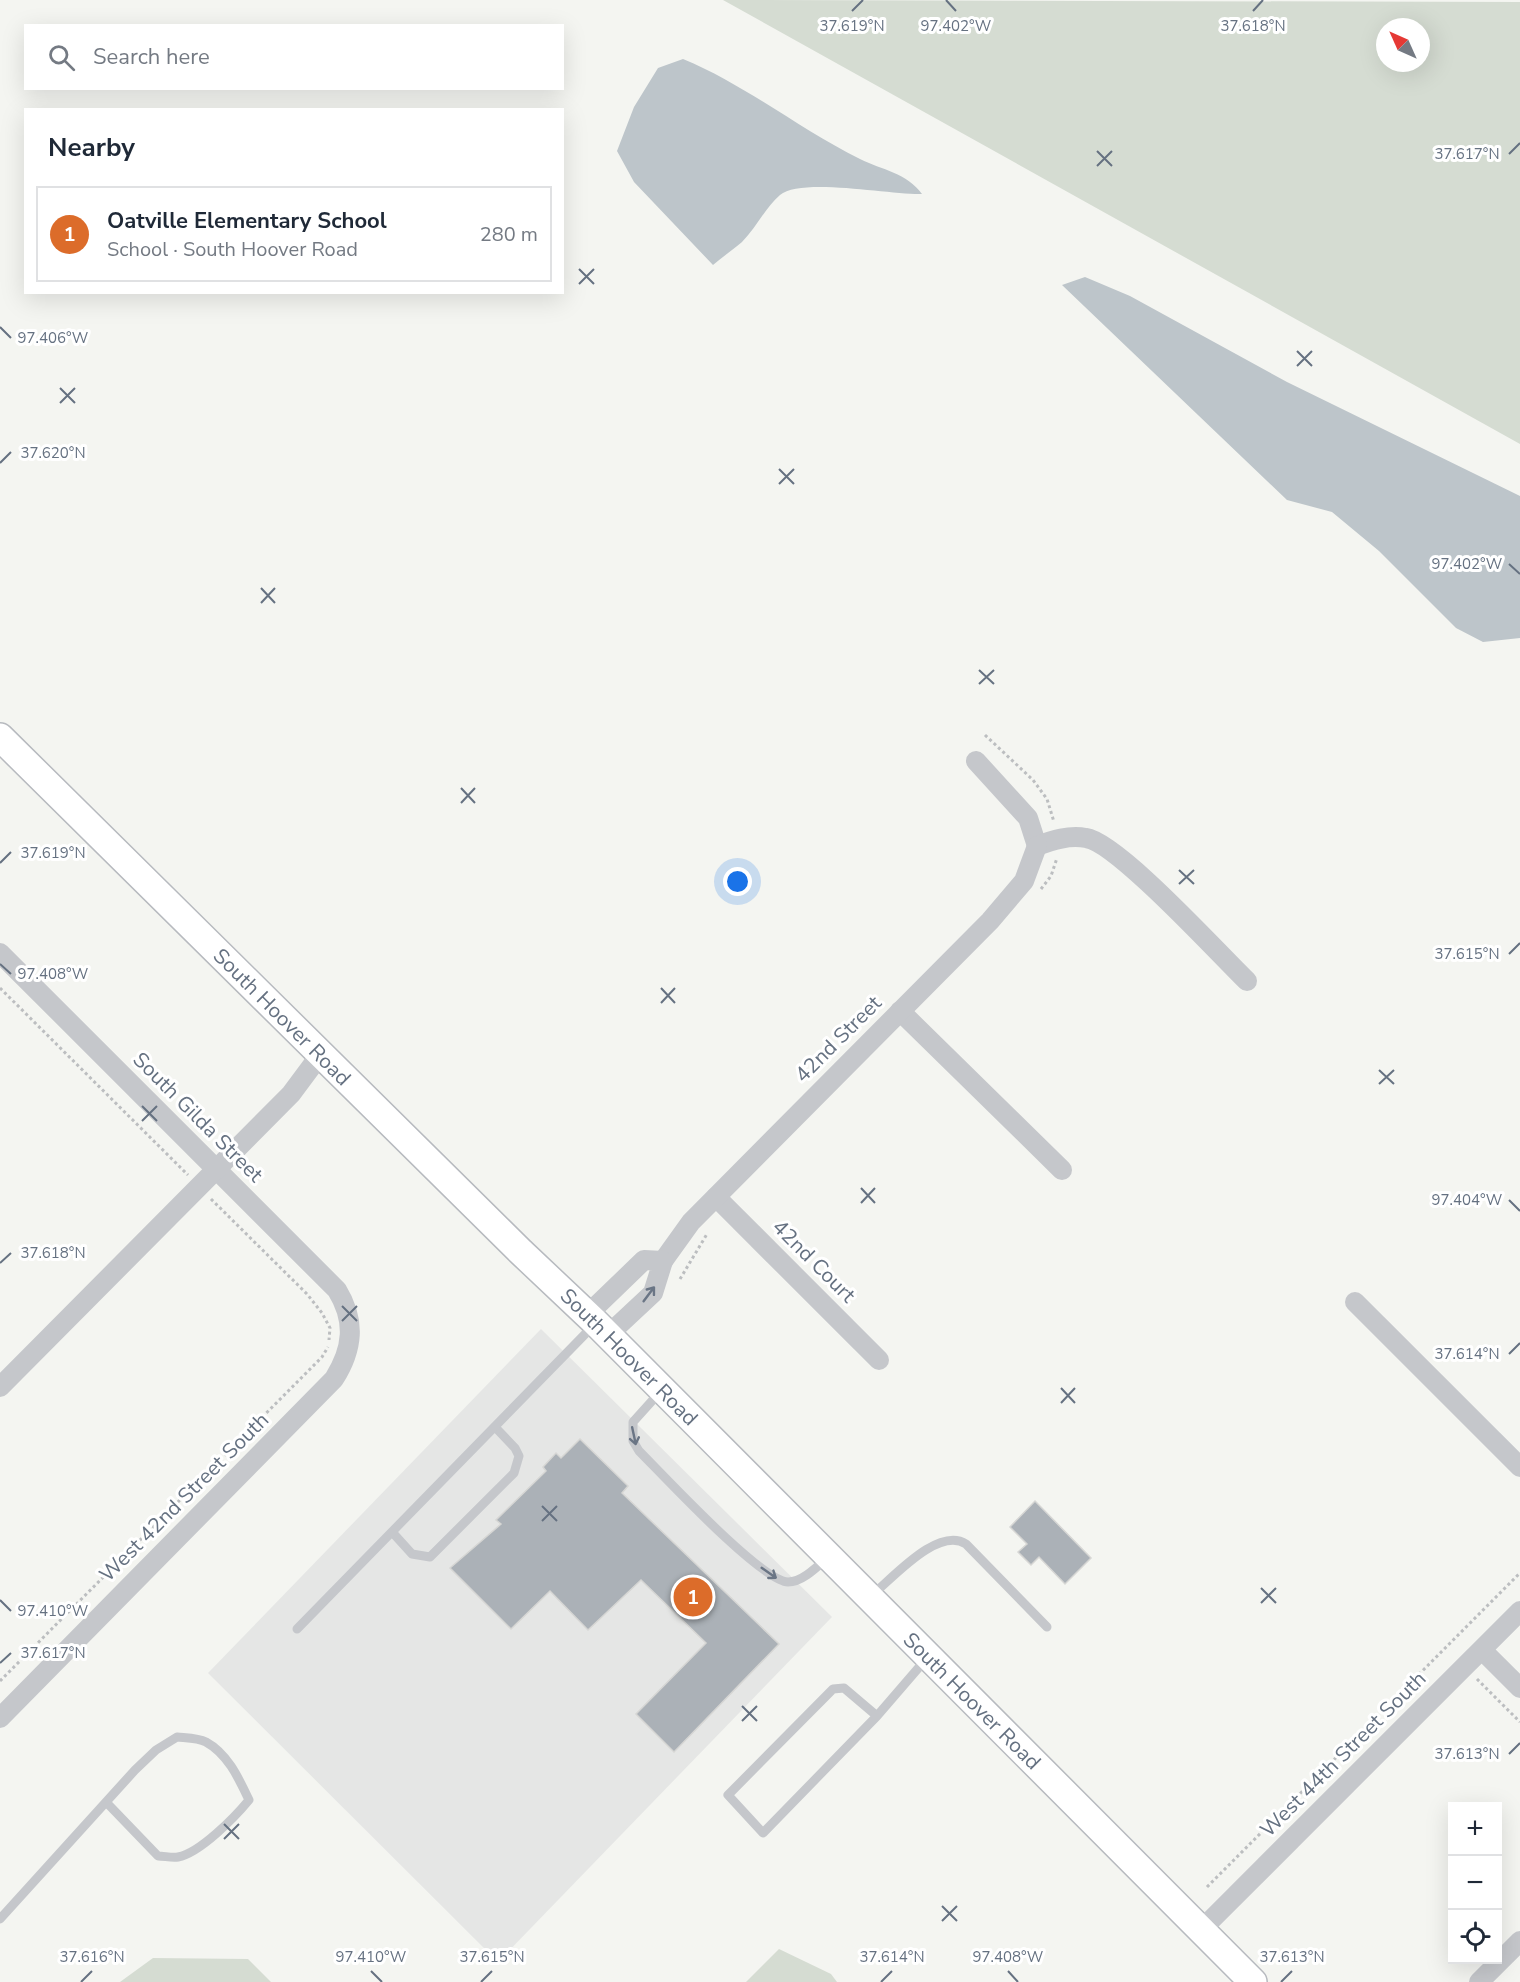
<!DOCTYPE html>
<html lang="en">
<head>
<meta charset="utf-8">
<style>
	:root { --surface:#fff; --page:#f6f6f7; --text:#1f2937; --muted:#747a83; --line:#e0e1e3; --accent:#dc6c2a }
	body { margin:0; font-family:"Nunito Sans",sans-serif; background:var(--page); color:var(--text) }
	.controls { position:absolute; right:18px; bottom:18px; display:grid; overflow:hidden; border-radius:0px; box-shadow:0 6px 24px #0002 }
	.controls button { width:54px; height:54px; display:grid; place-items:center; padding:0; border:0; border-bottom:2px solid var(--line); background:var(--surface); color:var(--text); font:30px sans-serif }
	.compass { position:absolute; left:1376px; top:18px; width:54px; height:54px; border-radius:50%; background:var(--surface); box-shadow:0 6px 24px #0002; rotate:315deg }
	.you { position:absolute; left:738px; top:882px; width:21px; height:21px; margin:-15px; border:4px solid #fff; border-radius:50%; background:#1a73e8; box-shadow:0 0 0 9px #1a73e833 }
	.badge { display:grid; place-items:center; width:39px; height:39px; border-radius:50%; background:var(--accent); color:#fff; font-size:20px; font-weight:700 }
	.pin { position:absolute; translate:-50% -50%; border:3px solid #fff; box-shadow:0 2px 6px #0006 }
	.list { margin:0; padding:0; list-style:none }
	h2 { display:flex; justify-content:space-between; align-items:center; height:78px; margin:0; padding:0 24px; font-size:26px }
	h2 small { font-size:20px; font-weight:400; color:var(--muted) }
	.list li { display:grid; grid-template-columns:39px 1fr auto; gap:18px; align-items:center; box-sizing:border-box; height:96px; margin:0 12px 12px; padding:0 12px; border:2px solid var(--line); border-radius:0px }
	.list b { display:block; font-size:22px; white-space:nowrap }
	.list p { margin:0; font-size:20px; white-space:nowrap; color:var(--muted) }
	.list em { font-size:20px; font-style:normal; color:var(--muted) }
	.icon { flex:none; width:33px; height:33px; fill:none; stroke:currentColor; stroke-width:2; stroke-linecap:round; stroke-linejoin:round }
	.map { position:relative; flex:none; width:1520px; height:1982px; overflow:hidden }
	.search { position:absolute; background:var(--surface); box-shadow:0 6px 24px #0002; left:24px; top:24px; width:540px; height:66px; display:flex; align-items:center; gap:15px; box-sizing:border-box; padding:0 21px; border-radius:0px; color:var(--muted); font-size:22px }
	.panel { position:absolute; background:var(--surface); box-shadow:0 6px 24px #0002; left:24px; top:108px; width:540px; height:186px; border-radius:0px }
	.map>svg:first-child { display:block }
</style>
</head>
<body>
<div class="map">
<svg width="1520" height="1982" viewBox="0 0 1520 1982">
	<rect width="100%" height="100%" fill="#f4f5f1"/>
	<path fill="#e5e6e5" d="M541 1329 832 1617 498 1962 208 1673Z"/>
	<g fill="#d5dcd2" fill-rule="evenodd">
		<path d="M723 0 1520 2V444ZM1385 27H1421V63H1385Z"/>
		<path d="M779 1949 831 1974 837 1982H746Z"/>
		<path d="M153 1958 248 1959 271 1982H120Z"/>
	</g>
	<g fill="#bdc5ca">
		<path d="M683 59C746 85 799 129 860 159 882 170 907 173 922 194 891 195 801 177 780 195 765 208 756 228 742 242 733 250 722 257 713 265L634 182 617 151 634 107 658 68Z"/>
		<path d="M1085 277 1130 296 1287 382 1520 496V638L1483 642 1456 628 1379 551 1332 512 1287 500 1062 285Z"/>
	</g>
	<g fill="#abb1b7" stroke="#d6d6d4" stroke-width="1.5">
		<path d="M580 1439 628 1486 622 1493 779 1644 674 1752 636 1714 706 1643 641 1580 588 1630 550 1591 511 1629 450 1568 501 1524 496 1520 546 1471 543 1467 556 1453 561 1458Z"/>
		<path d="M1035 1501 1091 1558 1065 1584 1039 1557 1031 1565 1018 1552 1027 1544 1010 1527Z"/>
	</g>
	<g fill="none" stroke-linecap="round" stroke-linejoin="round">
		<g stroke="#b7babf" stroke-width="30">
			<path id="secondary" d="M0 737 521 1252 594 1321 1253 1982"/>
		</g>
		<g stroke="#bcbec0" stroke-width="3" stroke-dasharray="3 3" stroke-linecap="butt">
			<path d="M985 735 1033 780 1047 799 1054 822"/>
			<path d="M1041 889 1051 876 1057 858"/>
			<path d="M0 988 188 1175"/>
			<path d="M211 1199 307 1294 322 1313 330 1328 329 1340"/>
			<path d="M680 1279 707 1234"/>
			<path d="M1477 1679 1520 1722"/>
			<path d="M0 1681 322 1357 328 1347"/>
			<path d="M1207 1887 1520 1573"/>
		</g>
		<g stroke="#c5c7cb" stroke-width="9">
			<path d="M660 1392 633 1422V1441L639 1451C663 1475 761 1581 788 1582 802 1582 817 1567 827 1558"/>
			<path d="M393 1533 412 1554 430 1557 514 1473 519 1456 515 1448 495 1427"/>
			<path d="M871 1596C893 1578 938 1526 966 1544L1047 1627"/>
			<path d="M297 1629 594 1325"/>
			<path d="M877 1716 844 1688 833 1689 728 1795 763 1833 877 1716 927 1658"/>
			<path d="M0 1919 135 1770 156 1750 177 1737C186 1738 198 1738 206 1742 228 1754 239 1779 249 1800 235 1817 200 1853 178 1857 172 1858 164 1856 158 1856L106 1802"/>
		</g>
		<g stroke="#c5c7cb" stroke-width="20">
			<path d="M976 761 1028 818 1037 846"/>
			<path d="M1037 846C1053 840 1069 835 1086 838 1117 842 1219 954 1247 981"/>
			<path d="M0 953 337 1290C356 1321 353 1349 334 1379L0 1718"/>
			<path d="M900 1011 1062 1170"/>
			<path d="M716 1197 879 1360"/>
			<path d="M663 1261 691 1222 990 921 1024 881 1037 846"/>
			<path d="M1355 1302 1520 1467"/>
			<path d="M587 1315 644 1260 663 1261 653 1293 608 1335"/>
			<path d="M0 1387 291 1094 320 1055"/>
			<path d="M1482 1650 1520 1688"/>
			<path d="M1201 1930 1520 1611"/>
			<path d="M1479 1982 1520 1941"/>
		</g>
		<use href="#secondary" stroke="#fff" stroke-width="27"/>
	</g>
	<defs><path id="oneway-shaft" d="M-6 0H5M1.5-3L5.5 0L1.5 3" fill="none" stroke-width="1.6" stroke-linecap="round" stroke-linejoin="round" transform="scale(1.5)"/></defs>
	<g stroke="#6a7585">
		<use href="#oneway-shaft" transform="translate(649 1294) rotate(-53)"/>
		<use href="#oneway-shaft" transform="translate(634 1436) rotate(78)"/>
		<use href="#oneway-shaft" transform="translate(769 1573) rotate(35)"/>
	</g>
	<path fill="none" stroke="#657181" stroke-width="2" d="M946 0 956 11M852 11 863 0M1253 11 1263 0M1097 151 1112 166M1509 154 1520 143M1097 166 1112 151M579 269 594 284M579 284 594 269M0 327 11 338M1297 351 1312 366M1297 366 1312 351M60 388 75 403M60 403 75 388M0 463 11 452M779 469 794 484M779 484 794 469M1509 564 1520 574M261 588 275 603M261 603 275 588M979 670 994 684M979 684 994 670M461 788 475 803M461 803 475 788M0 863 11 852M1179 870 1194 884M1179 884 1194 870M1509 954 1520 943M0 964 11 974M661 988 675 1003M661 1003 675 988M1379 1070 1394 1084M1379 1084 1394 1070M142 1106 157 1121M142 1121 157 1106M861 1188 875 1203M1509 1200 1520 1211M861 1203 875 1188M0 1263 11 1253M342 1306 357 1321M342 1321 357 1306M1509 1354 1520 1343M1061 1388 1075 1403M1061 1403 1075 1388M542 1506 557 1521M542 1521 557 1506M1261 1588 1276 1603M0 1600 11 1611M1261 1603 1276 1588M0 1663 11 1653M742 1706 757 1721M742 1721 757 1706M1509 1754 1520 1743M224 1824 239 1839M224 1839 239 1824M942 1906 957 1921M942 1921 957 1906M371 1971 382 1982M1008 1971 1018 1982M81 1982 92 1971M481 1982 492 1971M881 1982 892 1971M1281 1982 1292 1971"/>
	<g text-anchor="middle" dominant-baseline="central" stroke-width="6" stroke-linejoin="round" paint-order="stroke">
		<g font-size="21" fill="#657181" stroke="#fff">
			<text transform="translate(282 1017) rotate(45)">South Hoover Road</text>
			<text transform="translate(838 1039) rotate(-45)">42nd Street</text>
			<text transform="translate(198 1117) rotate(45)">South Gilda Street</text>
			<text transform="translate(814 1261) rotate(45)">42nd Court</text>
			<text transform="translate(629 1357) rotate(45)">South Hoover Road</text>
			<text transform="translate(184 1497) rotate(-45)">West 42nd Street South</text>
			<text transform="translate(972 1701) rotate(45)">South Hoover Road</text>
			<text transform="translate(1343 1754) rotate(-45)">West 44th Street South</text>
		</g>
	</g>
	<g font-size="15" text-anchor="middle" fill="#657181" stroke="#fff" stroke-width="6" stroke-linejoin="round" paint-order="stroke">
		<text x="852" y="31">37.619°N</text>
		<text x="956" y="31">97.402°W</text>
		<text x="1253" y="31">37.618°N</text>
		<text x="1467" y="159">37.617°N</text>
		<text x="53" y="343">97.406°W</text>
		<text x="53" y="458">37.620°N</text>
		<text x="1467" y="569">97.402°W</text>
		<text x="53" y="858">37.619°N</text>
		<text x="1467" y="959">37.615°N</text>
		<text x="53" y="979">97.408°W</text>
		<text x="1467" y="1205">97.404°W</text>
		<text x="53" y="1258">37.618°N</text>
		<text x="1467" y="1359">37.614°N</text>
		<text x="53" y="1616">97.410°W</text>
		<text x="53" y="1658">37.617°N</text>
		<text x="1467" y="1759">37.613°N</text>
		<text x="92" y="1962">37.616°N</text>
		<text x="371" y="1962">97.410°W</text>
		<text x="492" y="1962">37.615°N</text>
		<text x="892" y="1962">37.614°N</text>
		<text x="1008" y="1962">97.408°W</text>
		<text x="1292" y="1962">37.613°N</text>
	</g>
</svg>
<div class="controls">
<button>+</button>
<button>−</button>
<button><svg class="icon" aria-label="locate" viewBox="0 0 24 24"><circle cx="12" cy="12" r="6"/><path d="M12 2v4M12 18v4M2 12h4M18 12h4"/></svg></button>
</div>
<svg class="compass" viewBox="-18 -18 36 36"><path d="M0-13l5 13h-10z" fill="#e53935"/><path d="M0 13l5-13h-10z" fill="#747a83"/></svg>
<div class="you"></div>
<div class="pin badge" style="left:693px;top:1597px">1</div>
<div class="search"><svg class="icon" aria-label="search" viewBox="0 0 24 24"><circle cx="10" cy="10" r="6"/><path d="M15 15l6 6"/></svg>Search here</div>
<section class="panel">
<h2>Nearby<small></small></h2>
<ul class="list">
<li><span class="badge">1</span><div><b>Oatville Elementary School</b><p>School · South Hoover Road</p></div><em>280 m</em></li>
</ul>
</section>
</div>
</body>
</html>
